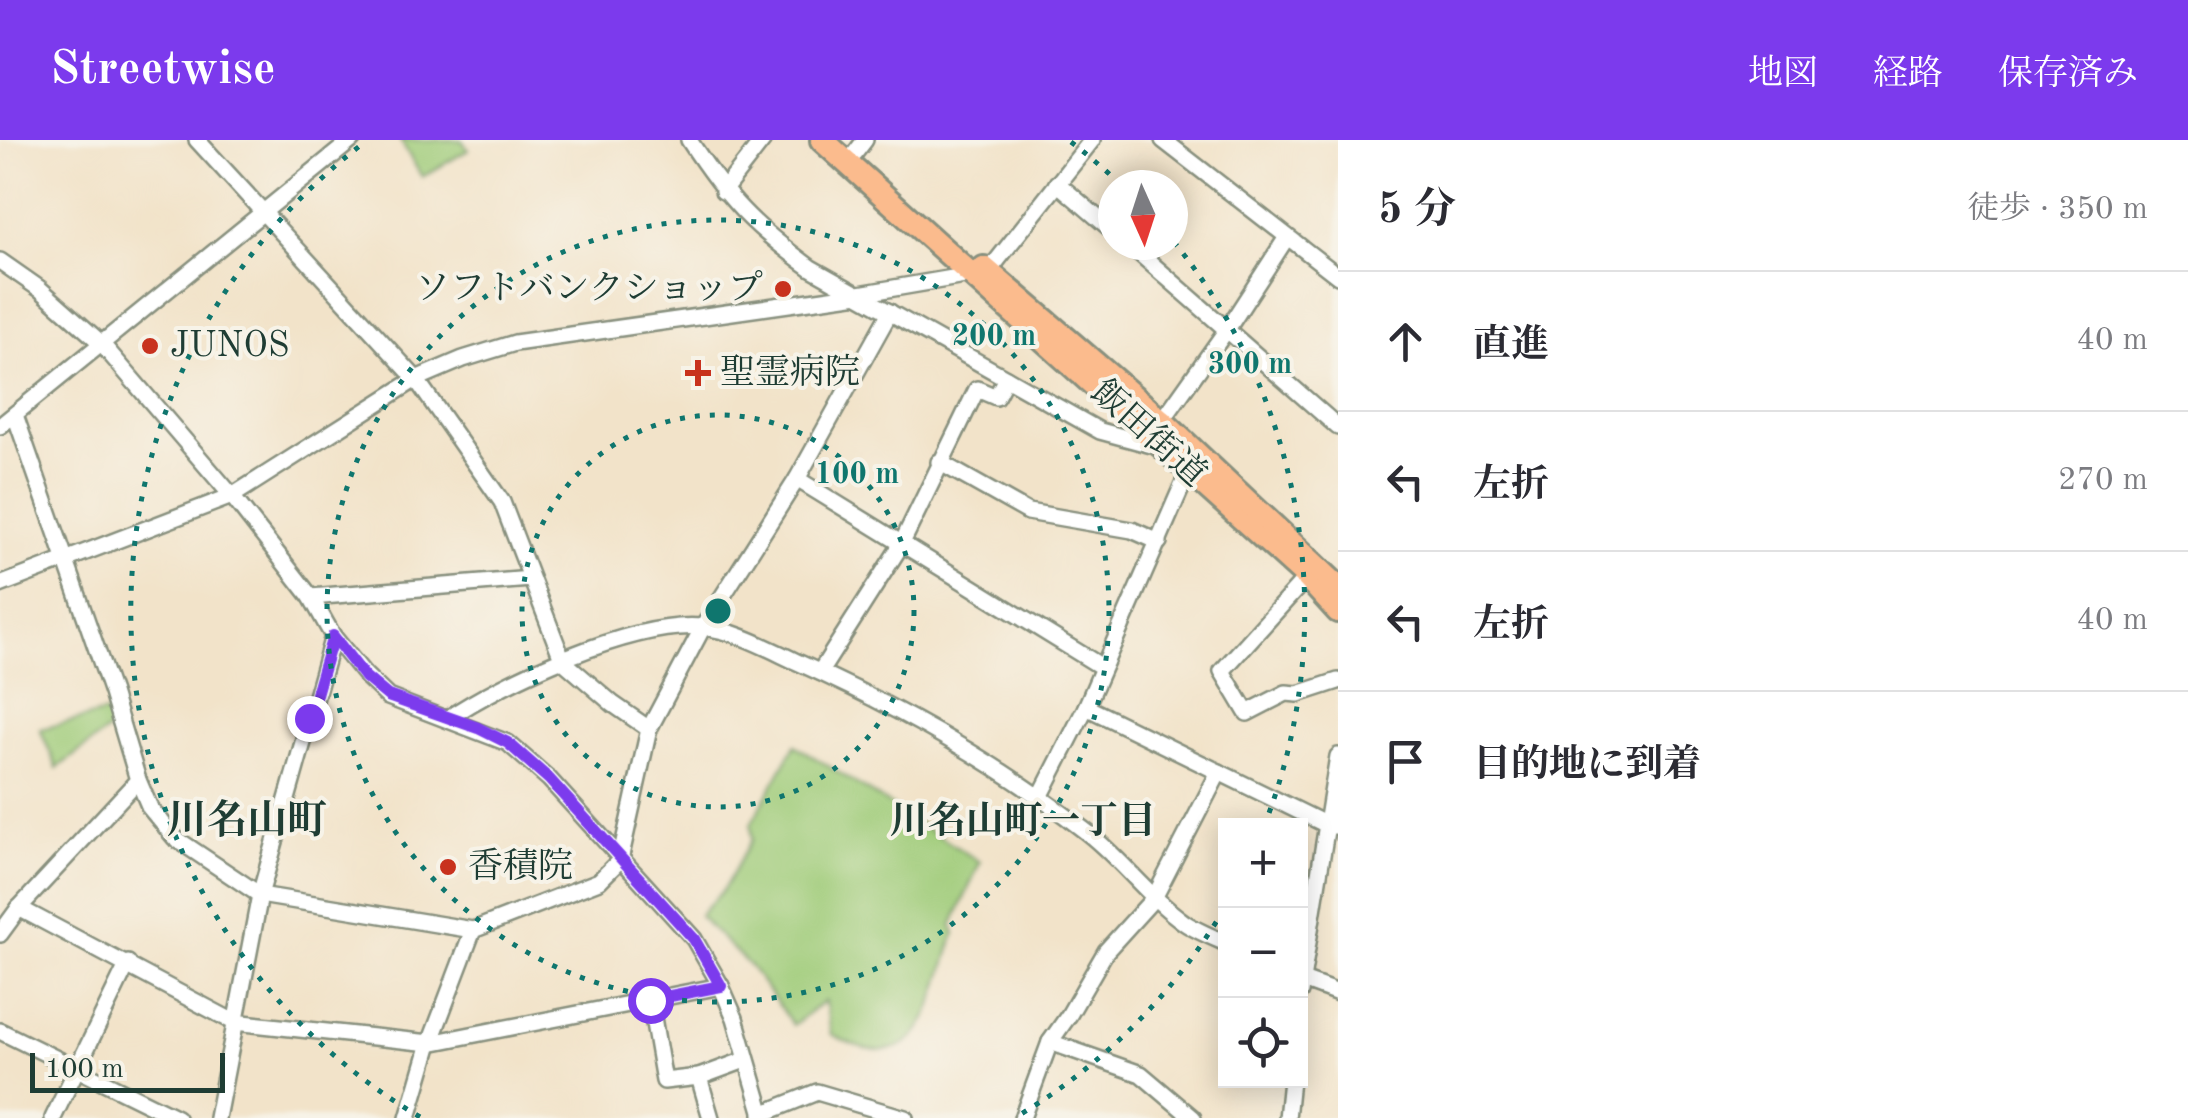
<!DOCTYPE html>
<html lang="ja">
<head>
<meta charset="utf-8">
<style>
	:root { --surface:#fff; --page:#f7f7f7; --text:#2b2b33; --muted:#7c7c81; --line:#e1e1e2; --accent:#7c3aed }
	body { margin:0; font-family:"Old Standard TT","Noto Serif JP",serif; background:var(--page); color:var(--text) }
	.controls { position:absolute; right:30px; bottom:30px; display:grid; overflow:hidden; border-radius:0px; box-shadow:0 5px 25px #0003 }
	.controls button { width:90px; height:90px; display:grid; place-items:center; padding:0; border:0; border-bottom:2px solid var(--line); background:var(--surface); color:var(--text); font:50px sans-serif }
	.compass { position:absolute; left:1098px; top:30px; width:90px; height:90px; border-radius:50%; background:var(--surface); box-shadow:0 5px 25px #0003; rotate:177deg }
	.scale { position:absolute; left:30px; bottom:25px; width:195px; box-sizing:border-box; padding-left:10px; border:5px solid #1f3d34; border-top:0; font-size:28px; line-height:35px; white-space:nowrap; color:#1f3d34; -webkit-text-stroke:8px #f7f3e8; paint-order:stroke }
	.stop { position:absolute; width:30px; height:30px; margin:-22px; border:8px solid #7c3aed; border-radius:50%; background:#fff }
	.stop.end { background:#7c3aed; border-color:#fff; box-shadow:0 2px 10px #0008 }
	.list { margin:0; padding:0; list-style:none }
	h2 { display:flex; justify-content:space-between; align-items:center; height:130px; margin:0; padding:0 40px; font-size:42px }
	h2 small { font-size:32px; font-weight:400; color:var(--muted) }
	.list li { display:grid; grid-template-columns:65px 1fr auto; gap:30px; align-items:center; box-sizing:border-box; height:140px; padding:0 40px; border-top:2px solid var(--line) }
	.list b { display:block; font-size:38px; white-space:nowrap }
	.list em { font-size:32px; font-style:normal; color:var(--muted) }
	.icon { flex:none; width:55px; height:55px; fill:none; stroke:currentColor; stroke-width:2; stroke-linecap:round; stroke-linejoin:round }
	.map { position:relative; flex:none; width:1338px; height:978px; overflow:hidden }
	header { display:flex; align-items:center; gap:60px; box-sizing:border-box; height:140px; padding:0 50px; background:var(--accent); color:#fff }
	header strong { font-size:48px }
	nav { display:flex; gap:55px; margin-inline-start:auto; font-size:35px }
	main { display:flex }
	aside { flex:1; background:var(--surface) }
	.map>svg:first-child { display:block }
</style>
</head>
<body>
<header>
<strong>Streetwise</strong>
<nav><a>地図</a><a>経路</a><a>保存済み</a></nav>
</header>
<main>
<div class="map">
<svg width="1338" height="978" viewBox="0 0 1338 978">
	<rect width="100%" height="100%" fill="#f7f3e8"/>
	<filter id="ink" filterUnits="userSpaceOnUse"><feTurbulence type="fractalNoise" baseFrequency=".01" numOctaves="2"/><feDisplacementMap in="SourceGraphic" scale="20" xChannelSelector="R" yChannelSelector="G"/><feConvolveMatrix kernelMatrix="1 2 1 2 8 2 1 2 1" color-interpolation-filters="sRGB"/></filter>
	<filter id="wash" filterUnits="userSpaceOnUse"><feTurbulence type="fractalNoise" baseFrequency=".0048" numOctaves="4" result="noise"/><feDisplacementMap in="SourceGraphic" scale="40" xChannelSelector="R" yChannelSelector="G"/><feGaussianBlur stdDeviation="2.25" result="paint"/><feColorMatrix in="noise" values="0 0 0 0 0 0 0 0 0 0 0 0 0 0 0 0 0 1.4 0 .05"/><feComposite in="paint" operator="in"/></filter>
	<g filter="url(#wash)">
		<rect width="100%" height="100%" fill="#f2e3c9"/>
		<g fill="#a0cc7a" stroke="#608457" stroke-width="2.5">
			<path d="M400 0H462L468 10 422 37Z"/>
			<path d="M110 572 114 586 57 628 40 589Z"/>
			<path d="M795 605 980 722 952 786 955 793C932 862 925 946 831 894L825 861 793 885 751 827 699 776 723 750 752 699 751 684Z"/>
		</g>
	</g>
	<g filter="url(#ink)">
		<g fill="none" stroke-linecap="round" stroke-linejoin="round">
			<g stroke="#88907e" stroke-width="20">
				<g id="minor">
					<path d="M197 0 416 239 502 362 563 521 613 564 649 589"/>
					<path d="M689 0C728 60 753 86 811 128L1100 291 1163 308"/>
					<path d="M1163 0 1338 136"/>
					<path d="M855 13 865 0"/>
					<path d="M1057 43 1113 91"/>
					<path d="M723 51 763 0"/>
					<path d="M1130 105 1338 287"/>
					<path d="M0 121 40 149 101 203 232 356 311 457 333 496 365 535 388 557 508 603 549 639 694 799 721 846 735 878 764 978"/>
					<path d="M15 275 112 553 138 640 150 668 175 698 260 755 473 790 599 741 620 720 649 589 703 487 797 339 890 172"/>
					<path d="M1162 281 1228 188 1287 97"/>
					<path d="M0 286 352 0"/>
					<path d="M939 322 1028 372 1132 390 1159 402"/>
					<path d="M797 339 1102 527"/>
					<path d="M1307 437 1222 531 1247 573 1286 553 1298 554 1338 541"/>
					<path d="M0 445 232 356 416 239 463 219 515 203 859 154 988 132 1092 0"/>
					<path d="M311 457 531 439"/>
					<path d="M820 532 901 405 977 249 996 257 1006 238"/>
					<path d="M1086 567 1329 686H1338"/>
					<path d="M447 579C504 540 633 481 702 487 734 490 765 507 795 521 896 566 996 622 1084 690 1120 717 1147 756 1185 783 1197 791 1212 797 1226 803"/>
					<path d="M1039 659 1086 567 1189 330"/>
					<path d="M19 768 234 882 430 903 721 846"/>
					<path d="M0 794 19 768 138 640"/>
					<path d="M1300 839 1338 853"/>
					<path d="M1300 852 1338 616"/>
					<path d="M650 860 664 941 699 937 745 920"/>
					<path d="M0 891 177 978"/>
					<path d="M1050 902 1141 934 1193 978"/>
					<path d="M699 937 711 978"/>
					<path d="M762 974 817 952 905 978"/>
					<path d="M53 978 128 823"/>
					<path d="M217 978 260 755 333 496"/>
					<path d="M408 978 430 903 473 790"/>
					<path d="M1022 978 1050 902 1069 875 1106 811 1154 758 1219 632"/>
					<path d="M1287 978 1291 940"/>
				</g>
			</g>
			<g stroke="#88907e" stroke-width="28">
				<g id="highway">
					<path d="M822 0 1307 437 1338 471"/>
					<path d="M984 128 1162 281 1338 447"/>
				</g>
			</g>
			<use href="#minor" stroke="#fff" stroke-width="15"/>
			<use href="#highway" stroke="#fbbb8d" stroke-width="22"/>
		</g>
	</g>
	<g fill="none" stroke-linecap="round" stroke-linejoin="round" filter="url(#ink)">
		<path stroke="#7c3aed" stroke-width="12" d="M309 578 333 496 364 536 388 556 478 588 508 603 549 639 694 799 721 846 650 860"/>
	</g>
	<g fill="none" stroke="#0f766e" stroke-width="5" stroke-dasharray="5 10">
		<circle cx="718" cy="471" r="196"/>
		<circle cx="718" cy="471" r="391"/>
		<path d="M1224 769A587 587 0 0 1 1016 977M420 977A587 587 0 0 1 365 2M1071 2A587 587 0 0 1 1118 42M1174 102A587 587 0 0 1 1266 681"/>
	</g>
	<g fill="#c8321e" stroke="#f7f3e8" stroke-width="4">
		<circle cx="783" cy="149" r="10"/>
		<circle cx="150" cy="206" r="10"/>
		<path d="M693 218h10v10h10v10h-10v10h-10v-10h-10v-10h10z"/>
		<circle cx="448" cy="727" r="10"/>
	</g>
	<g text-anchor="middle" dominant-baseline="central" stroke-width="8" stroke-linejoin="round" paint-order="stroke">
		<g font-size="35" fill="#1f3d34" stroke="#f7f3e8" text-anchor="start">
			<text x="763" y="149" text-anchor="end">ソフトバンクショップ</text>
			<text x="170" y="206">JUNOS</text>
			<text x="720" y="233">聖霊病院</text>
			<text x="468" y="727">香積院</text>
		</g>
		<g font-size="35" fill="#1f3d34" stroke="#f7f3e8">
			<text transform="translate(1148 294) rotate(42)">飯田街道</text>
		</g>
		<g font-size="38" font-weight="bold" fill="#1f3d34" stroke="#f7f3e8">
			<text x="1023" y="683">川名山町一丁目</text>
		</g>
		<g font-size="40" font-weight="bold" fill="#1f3d34" stroke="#f7f3e8">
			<text x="247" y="683">川名山町</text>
		</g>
	</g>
	<circle cx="718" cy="471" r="15" fill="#0f766e" stroke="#f7f3e8" stroke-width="5"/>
	<g font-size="30" text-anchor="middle" font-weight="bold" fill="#0f766e" stroke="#f7f3e8" stroke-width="8" stroke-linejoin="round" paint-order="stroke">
		<text x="994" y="205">200 m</text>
		<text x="1250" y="233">300 m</text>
		<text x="857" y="343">100 m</text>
	</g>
</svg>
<div class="controls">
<button>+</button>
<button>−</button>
<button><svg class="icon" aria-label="locate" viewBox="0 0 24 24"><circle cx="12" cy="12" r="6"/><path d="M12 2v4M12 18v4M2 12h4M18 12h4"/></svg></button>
</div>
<svg class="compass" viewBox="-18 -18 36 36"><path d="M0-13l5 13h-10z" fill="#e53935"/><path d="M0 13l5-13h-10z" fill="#7c7c81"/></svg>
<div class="scale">100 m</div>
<div class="stop" style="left:650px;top:860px"></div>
<div class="stop end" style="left:309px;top:578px"></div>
</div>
<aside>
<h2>5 分<small>徒歩 · 350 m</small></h2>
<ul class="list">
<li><svg class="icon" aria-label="ahead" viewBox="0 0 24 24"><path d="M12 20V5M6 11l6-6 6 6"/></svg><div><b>直進</b></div><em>40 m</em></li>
<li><svg class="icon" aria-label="left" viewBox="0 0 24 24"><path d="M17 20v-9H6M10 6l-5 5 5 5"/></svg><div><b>左折</b></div><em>270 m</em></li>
<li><svg class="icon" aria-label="left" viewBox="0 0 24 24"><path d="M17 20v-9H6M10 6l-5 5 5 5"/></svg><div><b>左折</b></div><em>40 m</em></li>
<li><svg class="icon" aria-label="arrive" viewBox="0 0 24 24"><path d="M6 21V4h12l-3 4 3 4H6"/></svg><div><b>目的地に到着</b></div></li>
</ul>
</aside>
</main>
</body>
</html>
